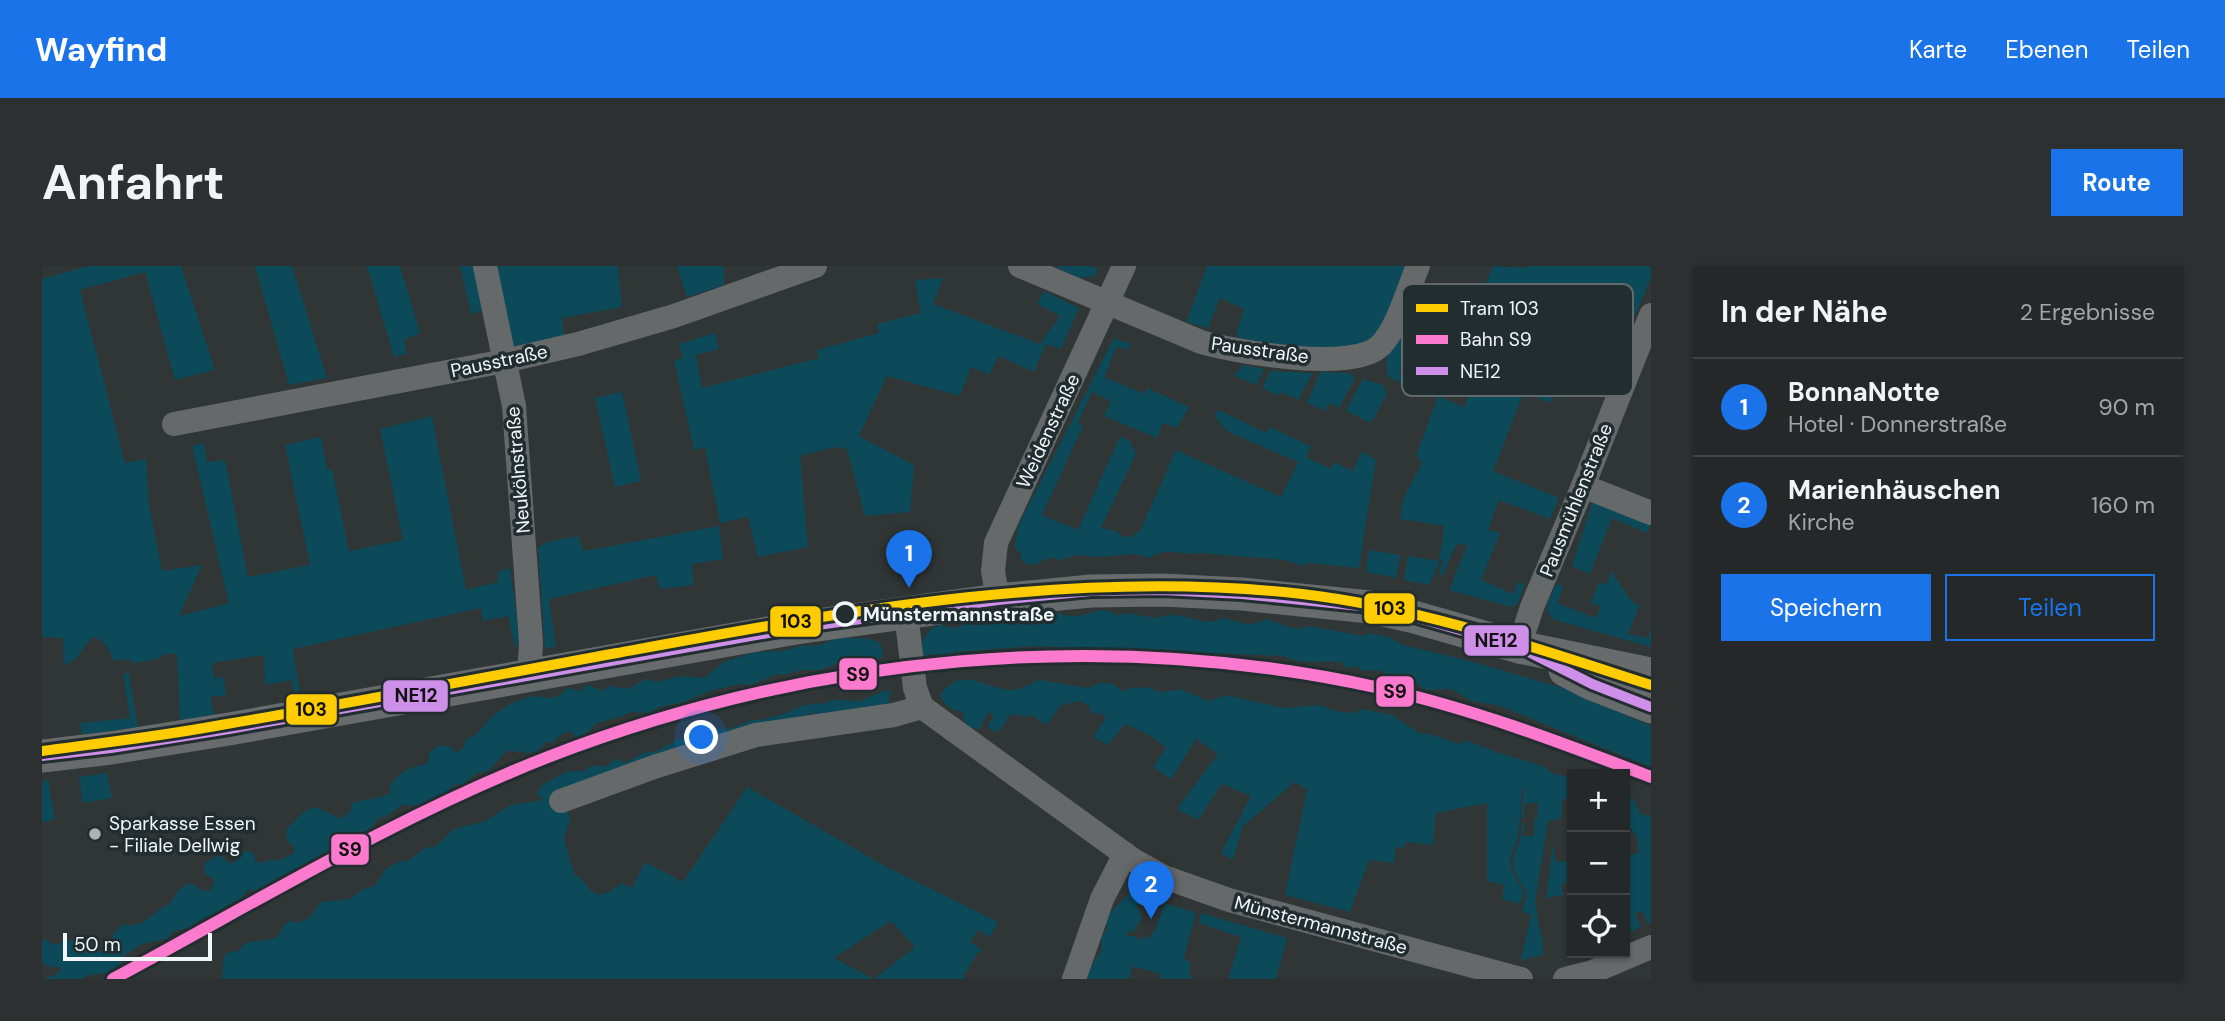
<!DOCTYPE html>
<html lang="de">
<head>
<meta charset="utf-8">
<style>
	:root { --surface:#242828; --page:#2c3030; --text:#f1f3f6; --muted:#a3a6a8; --line:#414445; --accent:#1a73e8 }
	body { margin:0; font-family:"DM Sans",sans-serif; background:var(--page); color:var(--text) }
	.controls { position:absolute; right:21px; bottom:21px; display:grid; overflow:hidden; border-radius:0px; box-shadow:0 2px 5px #0004 }
	.controls button { width:63px; height:63px; display:grid; place-items:center; padding:0; border:0; border-bottom:2px solid var(--line); background:var(--surface); color:var(--text); font:35px sans-serif }
	.scale { position:absolute; left:21px; bottom:18px; width:149px; box-sizing:border-box; padding-left:7px; border:4px solid #f0f6f9; border-top:0; font-size:19px; line-height:24px; white-space:nowrap; color:#f0f6f9; -webkit-text-stroke:5px #222d30; paint-order:stroke }
	.you { position:absolute; left:660px; top:472px; width:24px; height:24px; margin:-18px; border:5px solid #fff; border-radius:50%; background:#1a73e8; box-shadow:0 0 0 10px #1a73e833 }
	.badge { display:grid; place-items:center; width:46px; height:46px; border-radius:50%; background:var(--accent); color:#fff; font-size:23px; font-weight:700 }
	.pin { position:absolute; translate:-50% -58px; filter:drop-shadow(0 2px 4px #0008) }
	.pin::after { content:''; position:absolute; top:37px; width:24px; height:21px; background:inherit; clip-path:polygon(0 0,100% 0,50% 100%) }
	.list { margin:0; padding:0; list-style:none }
	h2 { display:flex; justify-content:space-between; align-items:center; height:91px; margin:0; padding:0 28px; font-size:30px }
	h2 small { font-size:23px; font-weight:400; color:var(--muted) }
	.list li { display:grid; grid-template-columns:46px 1fr auto; gap:21px; align-items:center; box-sizing:border-box; height:98px; padding:0 28px; border-top:2px solid var(--line) }
	.list b { display:block; font-size:26px; white-space:nowrap }
	.list p { margin:0; font-size:23px; white-space:nowrap; color:var(--muted) }
	.list em { font-size:23px; font-style:normal; color:var(--muted) }
	.actions { display:flex; gap:14px; padding:21px 28px }
	.actions a { flex:1; padding:16px 0; border:2px solid var(--accent); border-radius:0px; text-align:center; font-size:24px; color:var(--accent) }
	.actions .main { background:var(--accent); color:#fff }
	.icon { flex:none; width:38px; height:38px; fill:none; stroke:currentColor; stroke-width:2; stroke-linecap:round; stroke-linejoin:round }
	.map { position:relative; flex:none; width:1609px; height:713px; overflow:hidden; border-radius:0px }
	header { display:flex; align-items:center; gap:42px; box-sizing:border-box; height:98px; padding:0 35px; background:var(--accent); color:#fff }
	header strong { font-size:33px }
	nav { display:flex; gap:38px; margin-inline-start:auto; font-size:24px }
	.intro { display:flex; align-items:center; justify-content:space-between; box-sizing:border-box; height:168px; padding:0 42px }
	h1 { margin:0; font-size:49px }
	.button { padding:18px 32px; border-radius:0px; background:var(--accent); color:#fff; font-size:24px; font-weight:700 }
	main { display:flex; gap:42px; padding:0 42px }
	aside { flex:1; background:var(--surface); border-radius:0px; box-shadow:0 2px 5px #0004 }
	.map>svg:first-child { display:block }
</style>
</head>
<body>
<header>
<strong>Wayfind</strong>
<nav><a>Karte</a><a>Ebenen</a><a>Teilen</a></nav>
</header>
<div class="intro"><h1>Anfahrt</h1><a class="button">Route</a></div>
<main>
<div class="map">
<svg width="1609" height="713" viewBox="0 0 1609 713">
	<rect width="100%" height="100%" fill="#303536"/>
	<g fill="#0d4a59" fill-rule="evenodd">
		<path d="M46 0H139L173 104 133 114 103 6 38 24 83 197 104 193 107 238 120 305 160 299 137 350 187 337 150 180 162 177 165 196 183 194 206 311 268 299 243 179 279 171 285 204 290 203 307 285 361 274 338 163 390 150 424 324 456 316V306L468 302 478 372 474 383 466 350 441 355 439 342 251 383 258 427 253 428 249 414 223 419 222 389 170 397 172 412 181 411 184 429 168 431 173 450 138 455 135 388H123L114 394 89 397 88 393 72 395C67 383 63 373 50 371L33 394 22 399 21 372 0 371V13Z"/>
		<path d="M213 0H250L285 112 247 119Z"/>
		<path d="M325 0H358L378 67 362 74 365 88 352 91Z"/>
		<path d="M418 0H441L443 45 429 48Z"/>
		<path d="M450 0H576L580 41 520 52 523 74 465 87Z"/>
		<path d="M635 0H682V19L645 31Z"/>
		<path d="M1012 0H1049L1056 3 1053 10 1037 12Z"/>
		<path d="M1165 0H1375L1339 80 1193 83 1197 70 1194 68 1202 43 1178 32 1166 62 1144 56Z"/>
		<path d="M1451 0 1484 2 1485 0H1609V12L1593 50 1577 47 1581 35 1545 23 1537 48C1519 43 1510 29 1492 23L1483 47 1524 67 1507 109 1516 114 1509 137 1482 126 1451 205 1517 232 1508 253 1457 234 1446 264 1458 267 1439 314 1471 328 1476 316 1483 318 1476 338 1470 341 1407 324 1425 280 1417 277 1412 283 1401 309H1397L1401 294 1398 295 1387 319 1362 314 1366 290 1397 295 1402 260 1358 253 1361 234 1380 196 1374 190 1396 130 1422 141 1448 85 1472 94 1491 57 1439 29Z"/>
		<path d="M901 12 891 38 998 78 1018 50 995 38 1002 25 1037 42 1019 83 1004 78 992 106 957 90 947 109 929 101 918 130 845 110 817 170 872 199 868 246 823 250 805 183 793 181 758 190 766 281 716 291 706 251 678 257 663 182 652 184 632 94 641 92 637 78 673 67 677 83 654 89 660 122 777 92 775 84 837 67 835 58 879 47 873 14Z"/>
		<path d="M1363 62 1374 67 1357 108 1387 120 1385 129 1346 111C1340 89 1352 80 1363 62Z"/>
		<path d="M1072 72 1088 78 1086 84 1075 80 1062 111 1102 128 1105 122 1147 141 1135 162 1121 157 1115 172 1062 150 1069 135 1050 126 1036 156 1041 160 1000 249 1036 264 1078 170 1088 175 1094 188 1059 262 1075 265 1080 271H1088L1098 265 1134 184 1239 231 1256 196 1191 168 1182 162 1172 149 1177 144 1224 167 1228 161 1269 180 1264 191 1289 203 1292 196 1311 205 1320 185 1334 194 1317 302 1267 297 1260 300 1243 294 1157 287C1138 291 1128 279 1108 292L1093 288 1057 291 1036 289 1017 294 1009 291 992 299 983 297 978 291 979 286 974 284 973 277 977 258Z"/>
		<path d="M1201 99 1222 103 1214 119 1192 110Z"/>
		<path d="M1228 105 1271 107 1256 134 1240 126 1237 130 1220 122Z"/>
		<path d="M1278 106 1307 107 1313 112 1297 142 1287 137 1283 145 1265 137Z"/>
		<path d="M1321 113 1341 119 1345 128 1329 157 1304 145Z"/>
		<path d="M580 126 599 215 573 221 553 132Z"/>
		<path d="M1552 231 1609 257 1605 267 1570 252 1548 308 1530 300Z"/>
		<path d="M677 260 681 293 650 298 652 319 618 323 614 309 507 333 514 381 503 382 496 282 505 276 536 270 542 285Z"/>
		<path d="M1327 284 1358 289 1354 312 1324 306Z"/>
		<path d="M1569 305 1590 336 1598 339 1586 368 1606 372 1609 361V381L1513 354C1498 346 1509 330 1514 318L1522 321 1515 337 1554 352 1559 340 1548 337 1557 316 1565 319Z"/>
		<path d="M1059 344 1067 345 1076 350 1082 347 1116 352C1139 341 1161 364 1181 352 1197 355 1208 363 1223 353 1239 356 1251 367 1267 360L1321 370 1326 367 1346 371 1361 379 1428 395 1528 424 1530 428C1541 426 1544 426 1550 436L1564 441H1571L1583 449 1609 460V501L1458 440 1430 435 1409 423 1385 424 1374 417 1366 419C1361 415 1338 404 1333 404 1329 403 1325 405 1321 405L1313 400 1305 402 1299 396C1279 395 1259 399 1241 390L992 380 913 386 908 394 893 388 877 390C878 379 886 358 900 359 906 360 910 364 917 361 921 360 924 357 927 356L931 359 948 358 957 349C970 349 985 355 997 353 1003 351 1007 348 1013 346 1034 354 1039 349 1059 344Z"/>
		<path d="M797 371C813 374 825 369 839 378L841 391C829 397 815 393 805 399L796 397 779 404H759L742 409 735 408 709 419 699 418 671 424 639 437 617 441 606 447 589 446 581 450 555 457 546 466 534 472 529 465 518 469 510 477 503 476C492 494 482 484 465 485L446 505 435 507 420 518 412 519 398 531 380 540 360 539 345 550 337 552 326 565 307 568 299 577 288 583 281 593 260 600 252 609 220 624H206L197 634 189 637 179 646 162 652 147 662 132 665 124 673 100 678 82 689C77 710 62 706 44 710L40 713H1L14 709 18 704V701H8L0 697V674L3 673 12 679 28 674 44 676 47 683 65 687 73 682 70 670 81 658C98 661 103 656 115 645 119 641 126 640 129 636 138 623 134 624 149 617L161 625H168L173 614 162 607V597L178 589 188 598 196 593 194 586 204 585 212 587 213 595 220 597 227 594H238L252 587V581C245 577 243 570 245 562 256 554 259 544 274 541L300 553 309 544V538C323 532 336 534 349 527L347 521C357 506 368 500 385 498L388 485 398 479 409 481 414 487 422 481 424 473C442 467 441 457 452 449 460 442 471 437 480 433 500 425 510 441 525 422L538 425 545 418 560 425 568 420 586 423 603 413 615 416 638 410 662 412 682 396 697 391 715 386 741 385 758 380 777 379Z"/>
		<path d="M87 407 96 461 40 469 38 457 88 452 81 408Z"/>
		<path d="M998 414 1047 422 1057 417H1070L1081 426 1087 422 1102 421 1120 426 1138 423 1167 435 1184 429 1241 442 1278 439 1297 446 1312 447 1320 443 1350 449 1379 468H1387L1418 478 1424 474 1454 486 1501 500 1511 508 1530 511V533H1521L1519 553 1506 555 1493 637 1501 679V689L1479 694 1489 649 1480 646 1485 627 1475 611 1470 595 1479 571 1480 556H1482L1481 570H1492V554H1495L1496 537H1483L1482 553H1479L1482 523 1480 524 1476 572 1467 595 1473 612 1482 626 1478 638 1460 633 1462 619 1445 615V537L1394 547 1391 579 1363 576 1362 582 1354 581 1352 597 1327 594 1308 646 1243 629 1265 524 1253 516 1201 560 1191 594 1179 587 1209 530 1180 518 1156 554 1135 543 1176 488 1154 473 1129 513 1111 501 1124 482 1109 470 1083 458 1066 479 1051 471 1064 452 1059 448 1049 447 1047 440 1038 435 1019 439 1005 459 988 449 984 451 969 448 956 467 945 461 952 450 946 446 937 464 924 460 920 445C909 445 904 439 898 430 919 397 943 424 971 424 980 424 989 416 998 414Z"/>
		<path d="M843 425H849V428L846 430 848 437 842 441 781 449 770 447 525 542 528 552 522 574 533 610 538 611 548 624 557 629 567 626 580 617 590 622 603 596 641 616 705 521 843 600 956 656 948 671 936 664 928 676 941 684 935 688 921 710 924 713H179C183 704 179 696 184 687L196 685C206 670 220 678 235 671L242 659 248 655 255 657 267 652 279 636 307 633 321 623 333 620 343 604 358 595H366L383 582 394 580 412 563 443 555 469 539 502 534 495 528C500 514 515 513 525 505H543L546 501 556 499 563 501 576 492 582 497 602 487 614 485 637 473 647 474 661 465 672 462 684 464 710 454H718L744 447 759 440 776 437 782 438C794 429 806 438 821 434 828 431 835 427 843 425ZM849 655 873 681 832 713 792 692Z"/>
		<path d="M65 507 70 532 41 537 37 511Z"/>
		<path d="M6 514 13 553 0 557V515Z"/>
		<path d="M1583 531 1591 532 1599 549H1609V657L1606 658 1600 645 1593 648 1599 661 1583 668V589L1597 587C1596 576 1596 564 1583 561Z"/>
		<path d="M1511 578 1514 596 1530 595V615L1519 618 1521 629 1504 632Z"/>
		<path d="M1089 627 1111 633 1107 638H1099L1098 635 1094 642 1098 643 1099 653 1097 658 1093 661V664L1085 667V670H1094L1096 674 1106 670 1111 674 1109 668 1113 664 1123 637 1154 647 1142 692 1149 698 1147 704 1150 713H1120L1117 712 1118 708 1091 700 1087 713H1040L1060 684 1059 673 1066 661 1060 654C1071 645 1078 635 1089 627Z"/>
		<path d="M1159 647 1245 672 1234 713H1186L1199 671 1157 657Z"/>
	</g>
	<g fill="none" stroke-linecap="round" stroke-linejoin="round">
		<g stroke="#66696a" stroke-width="24">
			<path d="M443 0 472 140 489 377 487 411"/>
			<path d="M978 0 1159 76C1194 86 1313 107 1339 79 1356 61 1366 23 1376 0"/>
			<path d="M132 158 463 95 536 78 632 50 773 0"/>
			<path d="M1541 220 1609 247"/>
			<path d="M956 334 951 305 954 277 1082 0"/>
			<path d="M864 347 873 422 880 441 1091 594 1122 611 1187 634 1479 713"/>
			<path d="M1477 381 1490 341 1541 220 1609 49"/>
			<path d="M519 535 612 501 714 469 852 449 880 441"/>
			<path d="M1032 713 1060 633 1083 588"/>
			<path d="M1523 713 1550 706 1609 681"/>
		</g>
		<g stroke="#676b6c" stroke-width="33">
			<path d="M1523 404 1550 418 1609 441"/>
			<path d="M0 490 69 482 187 463 754 362 956 334 1049 325 1120 324 1200 328 1328 341 1372 351 1477 381 1609 408"/>
		</g>
		<g stroke="#222d30" stroke-width="16">
			<path id="bus-1" d="M0 490 69 482 187 463 754 362 956 334 1049 325 1120 324 1200 328 1328 341 1372 351 1477 381 1550 418 1609 441"/>
		</g>
		<use href="#bus-1" stroke="#ce8fe9" stroke-width="10"/>
		<g stroke="#222d30" stroke-width="18">
			<path id="rail-1" d="M71 713C214 636 355 550 506 491 770 389 1062 361 1338 422 1432 443 1520 477 1609 511"/>
		</g>
		<use href="#rail-1" stroke="#fc7acd" stroke-width="12"/>
		<g stroke="#222d30" stroke-width="16">
			<path id="tram-1" d="M0 485C60 477 120 470 179 459 311 437 443 411 575 387 799 346 1031 302 1260 328 1380 342 1494 382 1609 419"/>
		</g>
		<use href="#tram-1" stroke="#fc0" stroke-width="10"/>
	</g>
	<circle fill="#222d30" stroke="#f0f6f9" stroke-width="3.5" cx="803" cy="348" r="11"/>
	<circle fill="#adb2b5" stroke="#222d30" stroke-width="2.5" cx="53" cy="568" r="7"/>
	<g text-anchor="middle" dominant-baseline="central" stroke-width="7" stroke-linejoin="round" paint-order="stroke">
		<g font-size="19" fill="#f0f6f9" stroke="#222d30">
			<text transform="translate(1218 84) rotate(8)">Pausstraße</text>
			<text transform="translate(457 95) rotate(-12)">Pausstraße</text>
			<text transform="translate(1006 165) rotate(-65)">Weidenstraße</text>
			<text transform="translate(476 204) rotate(-95)">Neukölnstraße</text>
			<text transform="translate(1534 234) rotate(-68)">Pausmühlenstraße</text>
			<text transform="translate(1279 659) rotate(15)">Münstermannstraße</text>
		</g>
		<g font-size="19" font-weight="bold" fill="#f0f6f9" stroke="#222d30" text-anchor="start">
			<text x="821" y="348">Münstermannstraße</text>
		</g>
		<g font-size="19" fill="#f0f6f9" stroke="#222d30" text-anchor="start">
			<text x="67" y="557">Sparkasse Essen<tspan x="67" dy="22">- Filiale Dellwig</tspan></text>
		</g>
	</g>
	<rect x="1360" y="18" width="231" height="112" rx="10" fill="#222d30" stroke="#60696c" stroke-width="2"/>
	<rect x="1374" y="38" width="32" height="8" fill="#fc0"/>
	<rect x="1374" y="69" width="32" height="9" fill="#fc7acd"/>
	<rect x="1374" y="101" width="32" height="8" fill="#ce8fe9"/>
	<g font-size="19" fill="#f0f6f9">
		<text x="1418" y="49">Tram 103</text>
		<text x="1418" y="80">Bahn S9</text>
		<text x="1418" y="112">NE12</text>
	</g>
	<g stroke="#222d30" stroke-width="2.5">
		<rect x="1321" y="326" width="53" height="33" rx="7" fill="#fc0"/>
		<rect x="727" y="339" width="53" height="33" rx="7" fill="#fc0"/>
		<rect x="1421" y="358" width="67" height="33" rx="7" fill="#ce8fe9"/>
		<rect x="796" y="391" width="40" height="34" rx="7" fill="#fc7acd"/>
		<rect x="1333" y="409" width="40" height="33" rx="7" fill="#fc7acd"/>
		<rect x="340" y="413" width="67" height="34" rx="7" fill="#ce8fe9"/>
		<rect x="243" y="427" width="53" height="33" rx="7" fill="#fc0"/>
		<rect x="288" y="567" width="40" height="33" rx="7" fill="#fc7acd"/>
	</g>
	<g font-size="19" text-anchor="middle" font-weight="bold" fill="#111">
		<text x="1348" y="349">103</text>
		<text x="754" y="362">103</text>
		<text x="1454" y="381">NE12</text>
		<text x="816" y="415">S9</text>
		<text x="1353" y="432">S9</text>
		<text x="374" y="436">NE12</text>
		<text x="269" y="450">103</text>
		<text x="308" y="590">S9</text>
	</g>
</svg>
<div class="controls">
<button>+</button>
<button>−</button>
<button><svg class="icon" aria-label="locate" viewBox="0 0 24 24"><circle cx="12" cy="12" r="6"/><path d="M12 2v4M12 18v4M2 12h4M18 12h4"/></svg></button>
</div>
<div class="scale">50 m</div>
<div class="you"></div>
<div class="pin badge" style="left:867px;top:322px">1</div>
<div class="pin badge" style="left:1109px;top:653px">2</div>
</div>
<aside>
<h2>In der Nähe<small>2 Ergebnisse</small></h2>
<ul class="list">
<li><span class="badge">1</span><div><b>BonnaNotte</b><p>Hotel · Donnerstraße</p></div><em>90 m</em></li>
<li><span class="badge">2</span><div><b>Marienhäuschen</b><p>Kirche</p></div><em>160 m</em></li>
</ul>
<div class="actions"><a class="main">Speichern</a><a>Teilen</a></div>
</aside>
</main>
</body>
</html>
